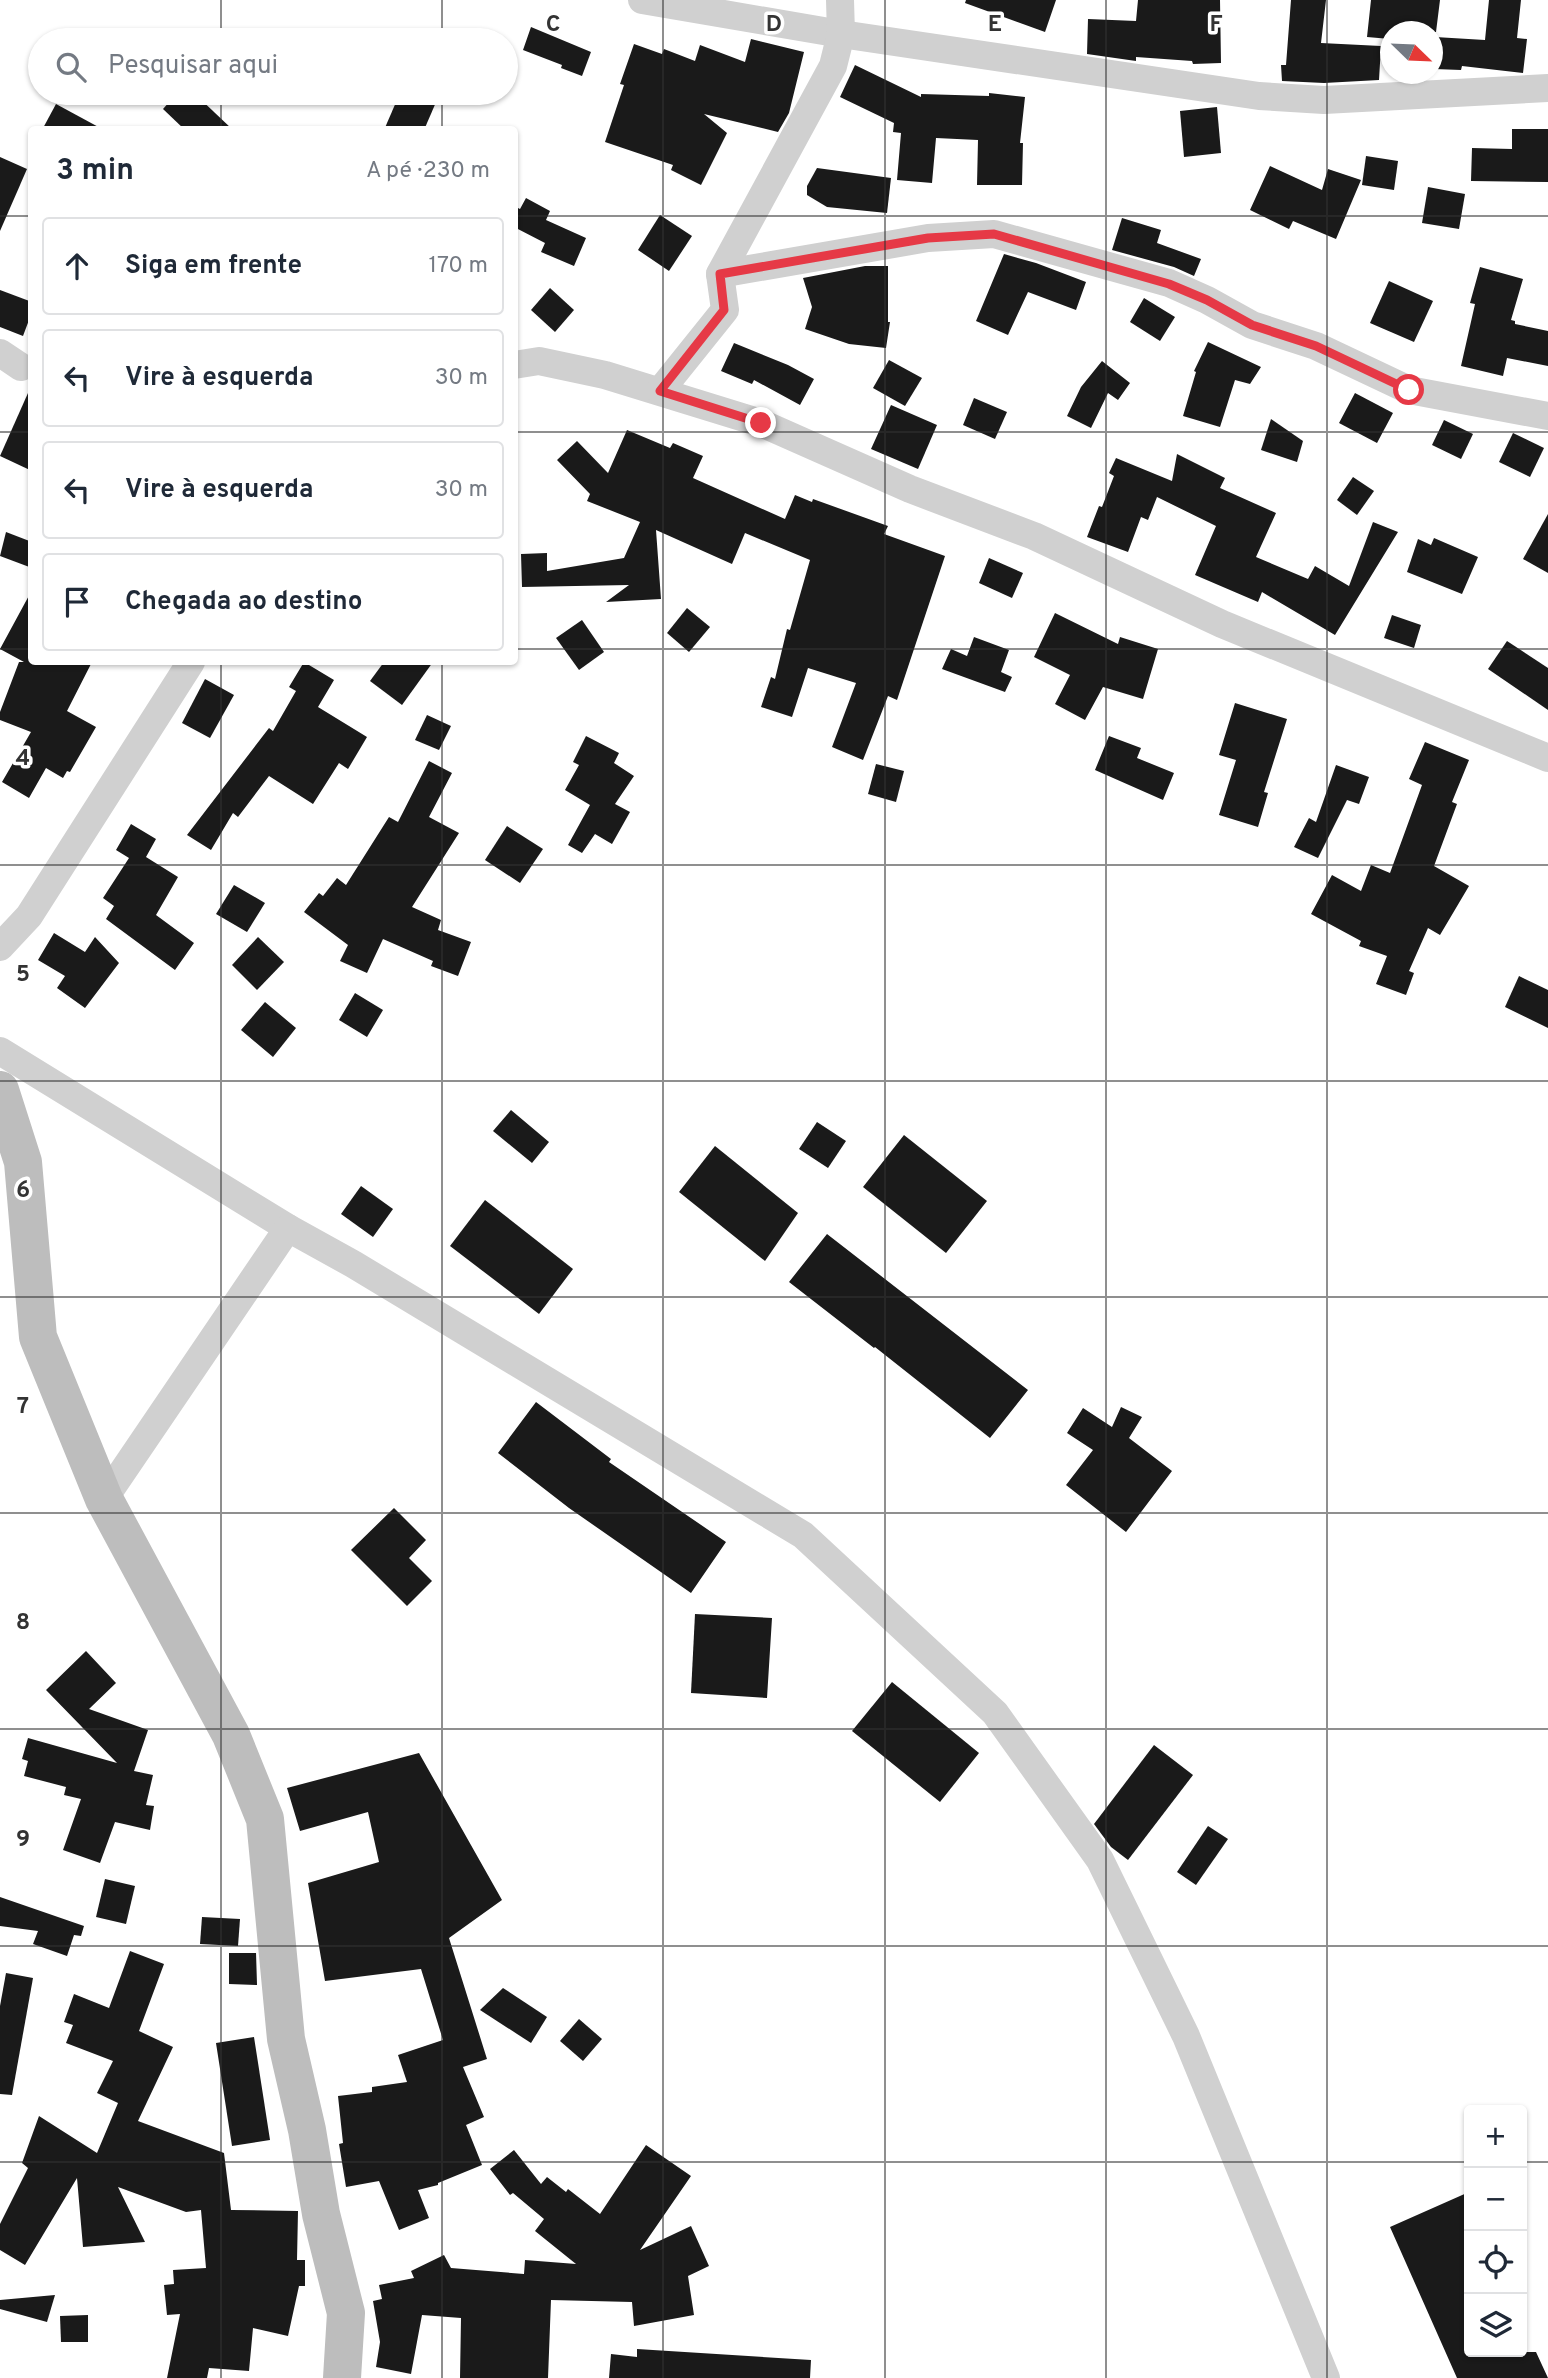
<!DOCTYPE html>
<html lang="pt">
<head>
<meta charset="utf-8">
<style>
	:root { --surface:#fff; --page:#f2f2f3; --text:#1f2937; --muted:#747a83; --line:#e0e1e3 }
	body { margin:0; font-family:Overpass,sans-serif; background:var(--page); color:var(--text) }
	.controls { position:absolute; right:21px; bottom:21px; display:grid; overflow:hidden; border-radius:7px; box-shadow:0 2px 5px #0004 }
	.controls button { width:63px; height:63px; display:grid; place-items:center; padding:0; border:0; border-bottom:2px solid var(--line); background:var(--surface); color:var(--text); font:35px sans-serif }
	.compass { position:absolute; left:1380px; top:21px; width:63px; height:63px; border-radius:50%; background:var(--surface); box-shadow:0 2px 5px #0004; rotate:113deg }
	.stop { position:absolute; width:21px; height:21px; margin:-16px; border:5px solid #e63946; border-radius:50%; background:#fff }
	.stop.end { background:#e63946; border-color:#fff; box-shadow:0 2px 7px #0008 }
	.list { margin:0; padding:0; list-style:none }
	h2 { display:flex; justify-content:space-between; align-items:center; height:91px; margin:0; padding:0 28px; font-size:30px }
	h2 small { font-size:23px; font-weight:400; color:var(--muted) }
	.list li { display:grid; grid-template-columns:46px 1fr auto; gap:21px; align-items:center; box-sizing:border-box; height:98px; margin:0 14px 14px; padding:0 14px; border:2px solid var(--line); border-radius:7px }
	.list b { display:block; font-size:26px; white-space:nowrap }
	.list em { font-size:23px; font-style:normal; color:var(--muted) }
	.icon { flex:none; width:38px; height:38px; fill:none; stroke:currentColor; stroke-width:2; stroke-linecap:round; stroke-linejoin:round }
	.map { position:relative; flex:none; width:1548px; height:2378px; overflow:hidden }
	.search { position:absolute; background:var(--surface); box-shadow:0 2px 5px #0004; left:28px; top:28px; width:490px; height:77px; display:flex; align-items:center; gap:18px; box-sizing:border-box; padding:0 24px; border-radius:38px; color:var(--muted); font-size:26px }
	.panel { position:absolute; background:var(--surface); box-shadow:0 2px 5px #0004; left:28px; top:126px; width:490px; height:539px; border-radius:7px }
	.map>svg:first-child { display:block }
</style>
</head>
<body>
<div class="map">
<svg width="1548" height="2378" viewBox="0 0 1548 2378">
	<rect width="100%" height="100%" fill="#fff"/>
	<g fill="#1a1a1a">
		<path d="M966 0H1056L1045 32 965 3Z"/>
		<path d="M1138 0H1220L1221 63 1193 64 1192 61 1136 57V61L1087 54 1088 19 1136 21Z"/>
		<path d="M1291 0H1326L1321 43 1381 46 1379 80 1324 83 1282 81 1281 65H1286Z"/>
		<path d="M1371 0H1440L1436 32H1390V39L1367 37Z"/>
		<path d="M1489 0H1521L1517 38 1527 39 1523 73 1462 66 1461 70 1434 69 1435 37 1485 40Z"/>
		<path d="M531 27 591 52 582 76 561 68 562 65 523 50Z"/>
		<path d="M751 39 804 52 789 113 778 132 704 114 727 133 701 185 671 170 673 165 605 142 624 85 620 84 634 44 662 54 664 49 695 61 700 45 745 62Z"/>
		<path d="M855 65 921 97V94L989 96V93L1025 97 1020 143H1023L1022 185H977L978 140 936 138 932 183 897 180 901 133 893 132 894 123 840 97Z"/>
		<path d="M177 93H194L233 130H185L163 109Z"/>
		<path d="M400 93H440L424 130H384Z"/>
		<path d="M56 104 104 130H42Z"/>
		<path d="M1217 107 1221 153 1184 157 1180 111Z"/>
		<path d="M1512 129H1548V182L1471 181 1472 148 1512 149Z"/>
		<path d="M1366 156 1398 161 1394 190 1362 185Z"/>
		<path d="M0 157 27 169 0 231Z"/>
		<path d="M1270 166 1322 190 1328 169 1361 180 1336 239 1293 221 1289 229 1250 210Z"/>
		<path d="M817 168 891 178 887 213 827 207 807 195V186Z"/>
		<path d="M1428 187 1465 194 1459 229 1422 223Z"/>
		<path d="M526 198 550 211 546 220 586 238 574 266 541 252 545 243 514 227V206L520 209Z"/>
		<path d="M660 215 692 236 669 271 638 250Z"/>
		<path d="M1122 218 1161 230 1157 243 1201 259 1194 276 1174 267 1112 250Z"/>
		<path d="M1004 254 1036 263 1086 282 1076 310 1028 292 1008 335 976 321Z"/>
		<path d="M865 266H888V322H890L886 348 849 344 805 329 812 307 803 278Z"/>
		<path d="M1480 267 1523 279 1511 320 1515 321V324L1548 331V366L1507 358 1503 376 1461 366 1475 304 1470 303Z"/>
		<path d="M1389 281 1433 301 1414 342 1370 323Z"/>
		<path d="M550 288 574 310 555 332 531 310Z"/>
		<path d="M0 290 32 302V312L23 336 0 327Z"/>
		<path d="M1144 298 1175 317 1160 341 1130 322Z"/>
		<path d="M1208 342 1261 367 1250 384 1235 380 1220 427 1183 416 1196 372 1194 371Z"/>
		<path d="M734 343 788 365 814 379 800 405 754 380 752 384 721 371Z"/>
		<path d="M889 360 922 378 905 406 873 388Z"/>
		<path d="M1102 361 1130 383 1118 400 1108 393 1091 428 1067 416 1081 387Z"/>
		<path d="M32 384V471L0 456Z"/>
		<path d="M1355 393 1393 413 1377 443 1339 423Z"/>
		<path d="M974 398 1007 412 995 439 963 425Z"/>
		<path d="M891 405 937 425 918 469 871 449Z"/>
		<path d="M1271 419 1303 441 1297 462 1261 450Z"/>
		<path d="M1444 420 1473 434 1461 459 1432 445Z"/>
		<path d="M627 430 670 448 673 443 703 456 693 478 785 519 795 495 812 502 813 499 888 526 884 534 945 556 897 700 888 696 863 760 832 747 856 683 808 668 792 717 761 707 771 677 775 679 787 629 790 630 810 560 745 533 732 564 656 530 661 599 606 602 629 585 522 587 521 554 547 553V571L624 558 640 522 587 501 590 494 557 460 577 441 608 473Z"/>
		<path d="M1513 433 1544 448 1530 477 1499 462Z"/>
		<path d="M1177 454 1225 478 1220 488 1276 513 1256 557 1308 579 1315 566 1349 586 1373 522 1398 532 1335 635 1262 592 1258 602 1195 575 1216 526 1157 497 1148 520 1141 517 1128 552 1087 537 1099 506 1102 507 1114 476 1109 473 1116 458 1172 481Z"/>
		<path d="M1353 477 1374 491 1357 515 1337 500Z"/>
		<path d="M1548 514V573L1523 559Z"/>
		<path d="M6 532 32 542V568L0 556Z"/>
		<path d="M1434 538 1478 557 1462 594 1407 572 1418 539 1431 545Z"/>
		<path d="M989 558 1023 573 1012 598 979 583Z"/>
		<path d="M32 590V662H92L67 711 96 727 70 772 67 771 63 778 46 768 29 798 2 782 31 732 0 720V712L19 662H24L0 649Z"/>
		<path d="M687 608 710 627 689 652 667 633Z"/>
		<path d="M1055 613 1118 644 1120 637 1158 649 1143 699 1103 687 1085 720 1055 704 1070 675 1034 657Z"/>
		<path d="M1392 615 1421 625 1414 648 1384 638Z"/>
		<path d="M582 620 604 652 579 670 556 638Z"/>
		<path d="M974 637 1009 650 1001 672 1012 677 1005 692 942 669 951 649 967 656Z"/>
		<path d="M1507 641 1548 668V710L1488 669Z"/>
		<path d="M304 662 334 680 318 707 367 737 348 769 339 763 313 804 269 776 238 817 233 813 211 850 187 835 269 728 273 731 296 691 289 687Z"/>
		<path d="M384 662H433L402 705 370 681Z"/>
		<path d="M205 679 234 695 210 738 182 723Z"/>
		<path d="M1235 703 1287 719 1264 792 1268 793 1258 827 1219 815 1236 760 1219 755Z"/>
		<path d="M427 715 451 726 439 750 415 740Z"/>
		<path d="M586 736 619 753 614 763 634 776 615 804 630 812 612 844 595 834 582 853 568 845 590 805 565 790 579 765 573 762Z"/>
		<path d="M1109 736 1141 748 1137 758 1174 773 1163 800 1095 770Z"/>
		<path d="M1425 742 1469 760 1452 802 1457 804 1434 866 1469 886 1440 935 1428 928 1409 971 1414 973 1406 995 1376 984 1387 956 1359 946 1361 941 1311 914 1332 875 1361 891 1371 865 1390 873 1422 785 1409 779Z"/>
		<path d="M429 761 452 773 429 817 459 833 412 907 441 920 438 930 471 942 458 976 431 966 433 961 383 939 367 973 340 961 348 945 304 912 319 893 323 896 337 878 346 885 389 817 398 822Z"/>
		<path d="M876 764 904 771 896 802 868 794Z"/>
		<path d="M1336 765 1369 777 1359 804 1347 800 1318 858 1294 847 1309 818 1316 822Z"/>
		<path d="M131 824 156 839 146 857 178 877 156 915 194 943 175 970 106 919 114 906 103 898 129 858 116 850Z"/>
		<path d="M507 826 543 849 520 883 485 860Z"/>
		<path d="M234 885 265 903 247 932 216 914Z"/>
		<path d="M54 933 85 952 95 937 119 963 85 1008 57 988 65 976 38 960Z"/>
		<path d="M258 937 284 962 257 990 232 965Z"/>
		<path d="M1519 976 1548 990V1028L1505 1007Z"/>
		<path d="M355 993 383 1010 367 1037 339 1020Z"/>
		<path d="M265 1002 296 1028 273 1057 241 1030Z"/>
		<path d="M511 1110 549 1142 532 1163 493 1131Z"/>
		<path d="M817 1122 846 1141 828 1168 799 1149Z"/>
		<path d="M904 1135 987 1201 946 1253 863 1187Z"/>
		<path d="M715 1146 798 1213 765 1261 679 1192Z"/>
		<path d="M361 1186 393 1209 373 1237 341 1214Z"/>
		<path d="M485 1200 573 1269 539 1314 450 1246Z"/>
		<path d="M827 1234 1028 1390 990 1438 875 1347 874 1348 789 1282Z"/>
		<path d="M536 1402 611 1459 609 1462 726 1542 691 1593 569 1508 498 1453Z"/>
		<path d="M1121 1407 1142 1417 1129 1438 1172 1471 1126 1532 1066 1485 1093 1450 1067 1433 1083 1408 1112 1427Z"/>
		<path d="M394 1508 426 1540 409 1558 432 1581 407 1606 351 1550Z"/>
		<path d="M695 1614 772 1618 767 1698 691 1693Z"/>
		<path d="M86 1651 116 1683 89 1709 148 1730 134 1771 153 1775 146 1805 154 1806 150 1830 115 1822 100 1863 63 1850 81 1799 64 1795 66 1787 24 1776 28 1761 22 1759 28 1738 117 1763 46 1690Z"/>
		<path d="M892 1682 979 1753 940 1802 852 1731Z"/>
		<path d="M1154 1745 1193 1775 1128 1860 1111 1847 1094 1824Z"/>
		<path d="M419 1753 502 1900 449 1938 487 2059 463 2067 484 2117 466 2125 482 2165 438 2183V2185L418 2190 429 2218 399 2230 379 2181 346 2187 339 2144 343 2143 338 2096 372 2092V2087L407 2082 398 2055 443 2040 421 1969 325 1981 308 1883 379 1862 368 1812 300 1831 287 1788Z"/>
		<path d="M1208 1826 1228 1839 1196 1885 1177 1872Z"/>
		<path d="M105 1879 135 1886 126 1924 96 1917Z"/>
		<path d="M0 1897 84 1926 81 1936 74 1935 67 1956 33 1944 38 1931 0 1926Z"/>
		<path d="M202 1917 240 1919 238 1946 200 1944Z"/>
		<path d="M130 1951 164 1964 139 2031 173 2047 138 2121 224 2153 231 2210 298 2211 297 2260H305V2286H299L288 2336 253 2328 249 2371 209 2368 207 2378H167L180 2314 167 2315 164 2285 174 2284 173 2270 206 2268 201 2210 186 2212 118 2187 145 2242 83 2247 77 2178 25 2265 0 2250V2224L28 2168 22 2163 39 2116 97 2153 118 2103 97 2093 113 2061 66 2043 73 2025 64 2022 74 1994 109 2008Z"/>
		<path d="M229 1953H256L257 1985 229 1984Z"/>
		<path d="M6 1973 33 1978 12 2095 0 2094V2006Z"/>
		<path d="M503 1988 547 2017 531 2043 480 2010Z"/>
		<path d="M579 2019 602 2039 583 2061 560 2041Z"/>
		<path d="M254 2037 270 2140 232 2146 216 2043Z"/>
		<path d="M646 2145 691 2176 640 2250 691 2226 709 2266 688 2276 694 2315 634 2326 632 2302 551 2300 548 2378H460L461 2318 422 2315 411 2374 376 2367 380 2342 373 2301 382 2299 379 2285 414 2278 411 2271 444 2255 451 2268 524 2274 525 2260 576 2264 535 2231 544 2219 513 2193 510 2195 490 2169 514 2150 541 2184 547 2177 566 2192 568 2189 600 2214Z"/>
		<path d="M1469 2192V2352H1536L1548 2378H1457L1390 2227Z"/>
		<path d="M55 2295 47 2322 0 2309V2300Z"/>
		<path d="M88 2315V2342H61L60 2316Z"/>
		<path d="M637 2349 811 2360 810 2378H609L611 2354 637 2357Z"/>
	</g>
	<g fill="none" stroke-linecap="round" stroke-linejoin="round">
		<g stroke="#d0d0d0" stroke-width="28">
			<path d="M642 0 841 34 1259 96 1324 100 1548 88"/>
			<path d="M720 274 928 238 994 234 1169 283 1207 300 1252 325 1316 346 1409 390 1548 416"/>
			<path d="M0 353 21 367"/>
			<path d="M514 365 539 361 605 375 761 423 910 489 1034 536 1222 624 1548 758"/>
			<path d="M660 391 725 310 720 274 833 66 841 34 840 0"/>
			<path d="M0 947 29 916 191 662"/>
			<path d="M0 1051 288 1228"/>
			<path d="M104 1499 288 1228 353 1264 803 1535 995 1713 1100 1860 1186 2036 1326 2378"/>
		</g>
		<path stroke="#bdbdbd" stroke-width="38" d="M0 1090 23 1162 38 1337 104 1499 231 1735 265 1819 286 2039 307 2130 321 2214 346 2313 342 2378"/>
	</g>
	<g fill="none" stroke-linecap="round" stroke-linejoin="round">
		<path stroke="#e63946" stroke-width="9" d="M761 423 660 391 724 310 720 274 928 238 994 234 1169 284 1207 300 1252 325 1316 346 1409 390"/>
	</g>
	<path fill="none" stroke="#333" stroke-width="2" stroke-opacity="0.55" d="M221 0V40M442 0V40M663 0V2378M885 0V2378M1106 0V2378M1327 0V2378M221 93V130M442 93V130M0 216H32M514 216H1548M0 432H32M514 432H1548M0 649H32M514 649H1548M221 662V2378M442 662V2378M0 865H1548M0 1081H1548M0 1297H1548M0 1513H1548M0 1729H1548M0 1946H1548M0 2162H1469M1522 2162H1548"/>
	<g font-size="23" text-anchor="middle" font-weight="bold" fill="#333" stroke="#fff" stroke-width="7" stroke-linejoin="round" paint-order="stroke">
		<text x="553" y="31">C</text>
		<text x="774" y="31">D</text>
		<text x="995" y="31">E</text>
		<text x="1216" y="31">F</text>
		<text x="23" y="765">4</text>
		<text x="23" y="981">5</text>
		<text x="23" y="1197">6</text>
		<text x="23" y="1413">7</text>
		<text x="23" y="1629">8</text>
		<text x="23" y="1846">9</text>
	</g>
</svg>
<div class="controls">
<button>+</button>
<button>−</button>
<button><svg class="icon" aria-label="locate" viewBox="0 0 24 24"><circle cx="12" cy="12" r="6"/><path d="M12 2v4M12 18v4M2 12h4M18 12h4"/></svg></button>
<button><svg class="icon" aria-label="layers" viewBox="0 0 24 24"><path d="M12 4l9 5-9 5-9-5zM3 14l9 5 9-5"/></svg></button>
</div>
<svg class="compass" viewBox="-18 -18 36 36"><path d="M0-13l5 13h-10z" fill="#e53935"/><path d="M0 13l5-13h-10z" fill="#747a83"/></svg>
<div class="stop" style="left:1409px;top:390px"></div>
<div class="stop end" style="left:761px;top:423px"></div>
<div class="search"><svg class="icon" aria-label="search" viewBox="0 0 24 24"><circle cx="10" cy="10" r="6"/><path d="M15 15l6 6"/></svg>Pesquisar aqui</div>
<section class="panel">
<h2>3 min<small>A pé · 230 m</small></h2>
<ul class="list">
<li><svg class="icon" aria-label="ahead" viewBox="0 0 24 24"><path d="M12 20V5M6 11l6-6 6 6"/></svg><div><b>Siga em frente</b></div><em>170 m</em></li>
<li><svg class="icon" aria-label="left" viewBox="0 0 24 24"><path d="M17 20v-9H6M10 6l-5 5 5 5"/></svg><div><b>Vire à esquerda</b></div><em>30 m</em></li>
<li><svg class="icon" aria-label="left" viewBox="0 0 24 24"><path d="M17 20v-9H6M10 6l-5 5 5 5"/></svg><div><b>Vire à esquerda</b></div><em>30 m</em></li>
<li><svg class="icon" aria-label="arrive" viewBox="0 0 24 24"><path d="M6 21V4h12l-3 4 3 4H6"/></svg><div><b>Chegada ao destino</b></div></li>
</ul>
</section>
</div>
</body>
</html>
